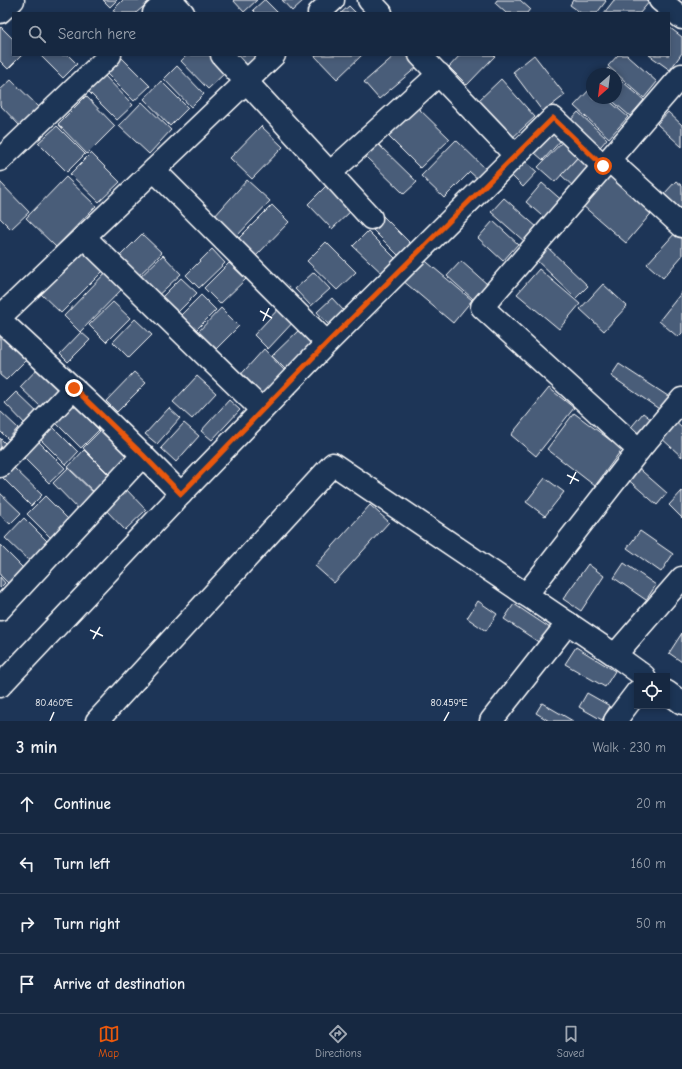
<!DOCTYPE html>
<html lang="en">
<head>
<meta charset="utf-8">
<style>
	:root { --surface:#162841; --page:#1f3048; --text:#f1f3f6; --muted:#9ea6b1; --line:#35445a; --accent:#ea580c }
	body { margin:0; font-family:"Comic Neue",sans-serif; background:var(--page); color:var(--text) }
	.controls { position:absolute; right:12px; bottom:12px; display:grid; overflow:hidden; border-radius:0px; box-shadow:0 2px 6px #0003 }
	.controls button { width:36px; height:36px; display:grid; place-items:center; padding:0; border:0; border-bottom:1px solid var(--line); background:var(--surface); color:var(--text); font:20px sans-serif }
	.compass { position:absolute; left:586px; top:68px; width:36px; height:36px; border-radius:50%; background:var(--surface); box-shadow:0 2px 6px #0003; rotate:208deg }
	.stop { position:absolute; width:12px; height:12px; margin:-9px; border:3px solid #ea580c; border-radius:50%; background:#fff }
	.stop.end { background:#ea580c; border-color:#fff; box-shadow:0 1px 4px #0008 }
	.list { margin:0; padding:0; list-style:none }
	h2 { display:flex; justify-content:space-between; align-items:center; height:52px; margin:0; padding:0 16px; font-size:17px }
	h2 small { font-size:13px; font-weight:400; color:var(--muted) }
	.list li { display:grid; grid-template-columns:26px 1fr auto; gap:12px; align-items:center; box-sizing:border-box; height:60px; padding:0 16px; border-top:1px solid var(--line) }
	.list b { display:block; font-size:15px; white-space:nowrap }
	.list em { font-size:13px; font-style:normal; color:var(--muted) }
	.icon { flex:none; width:22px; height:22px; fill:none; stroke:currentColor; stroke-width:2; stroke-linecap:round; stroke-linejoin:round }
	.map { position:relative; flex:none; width:682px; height:721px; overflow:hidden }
	.search { position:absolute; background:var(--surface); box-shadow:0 2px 6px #0003; left:12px; right:12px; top:12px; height:44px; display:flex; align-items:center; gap:10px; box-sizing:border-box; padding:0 14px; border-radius:0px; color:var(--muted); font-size:15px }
	.sheet { height:292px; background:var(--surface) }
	nav { display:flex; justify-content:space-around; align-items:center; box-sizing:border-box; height:56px; border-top:1px solid var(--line); background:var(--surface); font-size:11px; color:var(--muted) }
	nav a { display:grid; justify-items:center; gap:2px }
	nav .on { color:var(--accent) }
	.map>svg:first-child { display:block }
</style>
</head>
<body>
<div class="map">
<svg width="682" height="721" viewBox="0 0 682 721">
	<rect width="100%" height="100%" fill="#1d3557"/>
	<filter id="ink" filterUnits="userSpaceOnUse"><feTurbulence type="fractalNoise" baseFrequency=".025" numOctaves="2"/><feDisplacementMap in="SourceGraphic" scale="8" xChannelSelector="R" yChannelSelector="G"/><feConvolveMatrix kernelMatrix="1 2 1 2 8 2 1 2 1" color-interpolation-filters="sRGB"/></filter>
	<g filter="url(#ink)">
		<g fill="#4a5d79" stroke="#fff">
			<path d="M103 0H117L110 7Z"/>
			<path d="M123 0H151L136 13H115L113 10Z"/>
			<path d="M233 0H257L244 12Z"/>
			<path d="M264 0H265L278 13H256L253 10Z"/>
			<path d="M282 0H304L292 11Z"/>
			<path d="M497 0H520L530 9 527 13H506L495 3Z"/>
			<path d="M573 0H605L606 1 597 13H581L570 5Z"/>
			<path d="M614 0H649L650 1 640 13H604Z"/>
			<path d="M349 6 356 13H341Z"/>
			<path d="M1 27 13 39V55H22L8 69 0 61V28Z"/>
			<path d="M669 27 682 37V53L670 70 649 55H669Z"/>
			<path d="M40 55H68L77 64 63 78Z"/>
			<path d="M187 55H209L226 72 208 89 181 61Z"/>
			<path d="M233 55H257L245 67Z"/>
			<path d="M314 55H362L337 79Z"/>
			<path d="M395 55H406L417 67 379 99 364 82Z"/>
			<path d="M460 55H495V56L467 85 449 67Z"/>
			<path d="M534 55 565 95 543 112 513 72Z"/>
			<path d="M618 55H627L657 82 644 98 608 66Z"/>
			<path d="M122 58 150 86 134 101 106 73Z"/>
			<path d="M177 66 204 94 191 107 164 79Z"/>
			<path d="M608 68 614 74H604Z"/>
			<path d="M104 75 133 105 117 120 88 91Z"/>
			<path d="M616 76 644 100 630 116 609 98H616Z"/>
			<path d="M501 79 535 117 511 139 477 102Z"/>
			<path d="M11 80 39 107 20 126 0 105V90Z"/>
			<path d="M161 81 188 108 170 126 144 99Z"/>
			<path d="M592 87V98H606L628 117 609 138 574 106Z"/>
			<path d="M86 96 115 126 87 154 58 124Z"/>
			<path d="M142 102 171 130 149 154 119 126Z"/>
			<path d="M416 106 450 139 420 168 387 135Z"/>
			<path d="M578 112 607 139 596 152 569 122Z"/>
			<path d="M668 112 682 125V147L657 124Z"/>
			<path d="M551 123 565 136 543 160 528 147Z"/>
			<path d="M57 126 85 154 67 172 38 143Z"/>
			<path d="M261 126 283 147 252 179 230 158Z"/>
			<path d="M567 137 583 151 555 182 538 167Z"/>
			<path d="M456 140 489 172 480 181 470 172 444 198 421 176Z"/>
			<path d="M377 143 417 182 404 194 365 156Z"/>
			<path d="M91 153 120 182 99 202 70 174Z"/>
			<path d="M582 153 596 167 576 189 561 175Z"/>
			<path d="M519 156 537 172 523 187 506 170Z"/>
			<path d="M609 173 654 210 626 243 582 205Z"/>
			<path d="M66 177 96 206 56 247 26 218Z"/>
			<path d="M247 180 270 201 236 237 214 217Z"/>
			<path d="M676 181 682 186V210L664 194Z"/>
			<path d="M0 182 29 212 11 229 0 218Z"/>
			<path d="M542 183 565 203 549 222 526 202Z"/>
			<path d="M328 184 352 210 332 229 308 204Z"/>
			<path d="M504 198 538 228 525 242 491 212Z"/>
			<path d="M272 205 289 222 255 257 238 239Z"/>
			<path d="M382 215 415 248 403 260 370 227Z"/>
			<path d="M493 221 518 244 503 261 478 238Z"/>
			<path d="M368 231 400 263 386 277 353 246Z"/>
			<path d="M676 232 682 237V256L663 278 647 264Z"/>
			<path d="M142 234 162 253 134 280 115 261Z"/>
			<path d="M326 242 356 272 337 290 307 261Z"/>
			<path d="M546 246 588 286 576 298 534 258Z"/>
			<path d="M87 248 107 267 61 313 41 294Z"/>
			<path d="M212 249 225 263 199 288 186 275Z"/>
			<path d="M163 255 181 274 153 300 135 282Z"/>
			<path d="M421 257 472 300 453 323 402 280Z"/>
			<path d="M461 261 487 284 473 299 447 276Z"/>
			<path d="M229 263 246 279 220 304 204 288Z"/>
			<path d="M539 269 580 304 559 329 517 294Z"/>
			<path d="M108 270 125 286 80 332 64 316Z"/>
			<path d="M314 272 330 289 311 306 295 289Z"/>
			<path d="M181 278 197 293 172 318 156 303Z"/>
			<path d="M603 284 627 306 604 331 580 309Z"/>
			<path d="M682 292V333L678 337 659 321Z"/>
			<path d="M201 295 216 310 191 335 176 320Z"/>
			<path d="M332 298 344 311 329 325 317 312Z"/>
			<path d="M113 302 130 318 106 342 89 325Z"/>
			<path d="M282 305 296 319 268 349 254 335Z"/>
			<path d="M221 308 239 326 211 354 193 337Z"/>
			<path d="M135 319 152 335 129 358 113 342Z"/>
			<path d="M301 328 314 341 285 369 272 356Z"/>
			<path d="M0 329 29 357 6 380 0 375Z"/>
			<path d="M81 332 90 340 68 362 60 354Z"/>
			<path d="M264 349 285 371 258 400 236 380Z"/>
			<path d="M619 364 671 398 662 411 611 376Z"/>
			<path d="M41 365 63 386 41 407 20 387Z"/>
			<path d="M134 372 146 383 117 412 106 401Z"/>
			<path d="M197 376 216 393 192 419 173 402Z"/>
			<path d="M549 388 574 408 536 456 511 435Z"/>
			<path d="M16 392 40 415 28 427 5 403Z"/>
			<path d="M229 400 240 410 212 440 201 431Z"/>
			<path d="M74 405 99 430 81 448 56 423Z"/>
			<path d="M169 408 180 418 157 444 145 434Z"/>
			<path d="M0 411 18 428 8 439 0 431Z"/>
			<path d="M574 413 622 449 595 486 547 449Z"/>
			<path d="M643 413 652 420 637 439 628 431Z"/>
			<path d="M673 420 682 428V457L659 436Z"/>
			<path d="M184 423 199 436 176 462 161 448Z"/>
			<path d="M52 426 78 452 66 465 39 438Z"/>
			<path d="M101 430 130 459 112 477 83 448Z"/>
			<path d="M0 438 6 444 0 450Z"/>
			<path d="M38 441 65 468 49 483 22 456Z"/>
			<path d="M84 450 112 478 96 494 68 467Z"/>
			<path d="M635 465 667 493 657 505 625 477Z"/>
			<path d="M13 467 42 495 31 506 2 477Z"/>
			<path d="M68 468 97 496 81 512 53 483Z"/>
			<path d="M545 478 564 492 545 516 526 502Z"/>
			<path d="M125 488 146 510 125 530 104 508Z"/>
			<path d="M682 491V518L669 505Z"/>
			<path d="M0 493 21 513 10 524 0 515Z"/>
			<path d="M45 496 71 522 53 540 27 514Z"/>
			<path d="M370 505 389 522 334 583 315 566Z"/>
			<path d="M24 518 49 543 30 562 5 538Z"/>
			<path d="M640 531 673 554 661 572 627 548Z"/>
			<path d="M0 545 24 569 9 584 0 575Z"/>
			<path d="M624 563 656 585 646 600 614 578Z"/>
			<path d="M588 564 604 576 581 611 563 599Z"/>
			<path d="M0 577 5 583 0 588Z"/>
			<path d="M478 601 497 614 486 631 467 618Z"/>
			<path d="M514 604 553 630 543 645 504 619Z"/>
			<path d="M682 633V662L669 653Z"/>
			<path d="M576 647 615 671 605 687 565 664Z"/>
			<path d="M587 693 610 706 602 720 579 707Z"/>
			<path d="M542 703 573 721H549L536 713Z"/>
		</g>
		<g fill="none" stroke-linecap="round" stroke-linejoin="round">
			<g stroke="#fff" stroke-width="25">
				<g id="minor">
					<path d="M171 0 183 13"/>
					<path d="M369 0 381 13"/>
					<path d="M660 0 682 18"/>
					<path d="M0 12 13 0"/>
					<path d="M154 13 168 0"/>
					<path d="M319 13 333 0"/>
					<path d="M222 55 371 218"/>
					<path d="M420 55 515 155"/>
					<path d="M0 160 110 55"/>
					<path d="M609 160 682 226"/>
					<path d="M154 170 327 343"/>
					<path d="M330 173 439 74"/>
					<path d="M84 237 262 410"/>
					<path d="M0 317 274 55"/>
					<path d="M0 320C62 377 123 434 181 494"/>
					<path d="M639 450 482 307 682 75"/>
					<path d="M0 466 74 388"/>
					<path d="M526 595 639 450 682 399"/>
					<path d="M0 609 143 455"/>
					<path d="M615 655 682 578"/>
					<path d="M0 686 181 494 327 343 553 118 603 166"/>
					<path d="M667 692 682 703"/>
					<path d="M97 721 333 464 615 655 644 676"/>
					<path d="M491 721 568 623"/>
					<path d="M615 721 637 692"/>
				</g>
			</g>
			<use href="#minor" stroke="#1d3557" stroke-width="22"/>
		</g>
	</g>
	<g fill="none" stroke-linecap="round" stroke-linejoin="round" filter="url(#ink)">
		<path stroke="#ea580c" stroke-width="5" d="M74 388 143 455 181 494 328 342 553 118 603 166"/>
	</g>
	<path fill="none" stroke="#fff" stroke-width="1.5" d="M260 311 272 318M263 321 269 308M567 475 579 481M570 484 576 472M90 630 103 636M93 639 100 627M50 721 54 712M444 721 449 712"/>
	<g font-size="10" text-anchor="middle" fill="#fff" stroke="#1d3557" stroke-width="3" stroke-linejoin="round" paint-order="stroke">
		<text x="54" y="706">80.460°E</text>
		<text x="449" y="706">80.459°E</text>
	</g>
</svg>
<div class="controls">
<button><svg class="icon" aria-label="locate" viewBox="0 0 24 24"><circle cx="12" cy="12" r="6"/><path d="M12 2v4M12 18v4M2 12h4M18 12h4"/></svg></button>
</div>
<svg class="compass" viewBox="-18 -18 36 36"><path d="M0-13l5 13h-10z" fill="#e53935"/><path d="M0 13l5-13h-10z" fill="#9ea6b1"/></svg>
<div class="stop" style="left:603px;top:166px"></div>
<div class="stop end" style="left:74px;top:388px"></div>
<div class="search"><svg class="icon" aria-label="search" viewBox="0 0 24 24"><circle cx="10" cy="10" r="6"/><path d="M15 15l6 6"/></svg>Search here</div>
</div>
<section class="sheet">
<h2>3 min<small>Walk · 230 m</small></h2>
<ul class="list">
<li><svg class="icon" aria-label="ahead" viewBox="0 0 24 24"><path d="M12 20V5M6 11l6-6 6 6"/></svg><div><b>Continue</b></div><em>20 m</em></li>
<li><svg class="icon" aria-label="left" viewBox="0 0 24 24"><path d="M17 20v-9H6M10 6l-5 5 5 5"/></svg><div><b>Turn left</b></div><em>160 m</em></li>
<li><svg class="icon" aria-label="right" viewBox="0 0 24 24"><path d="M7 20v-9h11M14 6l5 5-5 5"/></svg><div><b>Turn right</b></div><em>50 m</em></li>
<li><svg class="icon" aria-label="arrive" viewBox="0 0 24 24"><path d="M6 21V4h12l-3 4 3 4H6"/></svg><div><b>Arrive at destination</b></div></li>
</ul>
</section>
<nav>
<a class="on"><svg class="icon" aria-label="map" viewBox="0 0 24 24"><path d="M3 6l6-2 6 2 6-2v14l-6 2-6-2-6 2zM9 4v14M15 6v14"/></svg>Map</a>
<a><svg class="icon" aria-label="directions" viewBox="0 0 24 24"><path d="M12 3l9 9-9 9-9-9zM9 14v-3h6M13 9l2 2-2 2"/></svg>Directions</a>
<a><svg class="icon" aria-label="saved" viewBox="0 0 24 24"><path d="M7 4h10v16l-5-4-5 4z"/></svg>Saved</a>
</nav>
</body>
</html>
